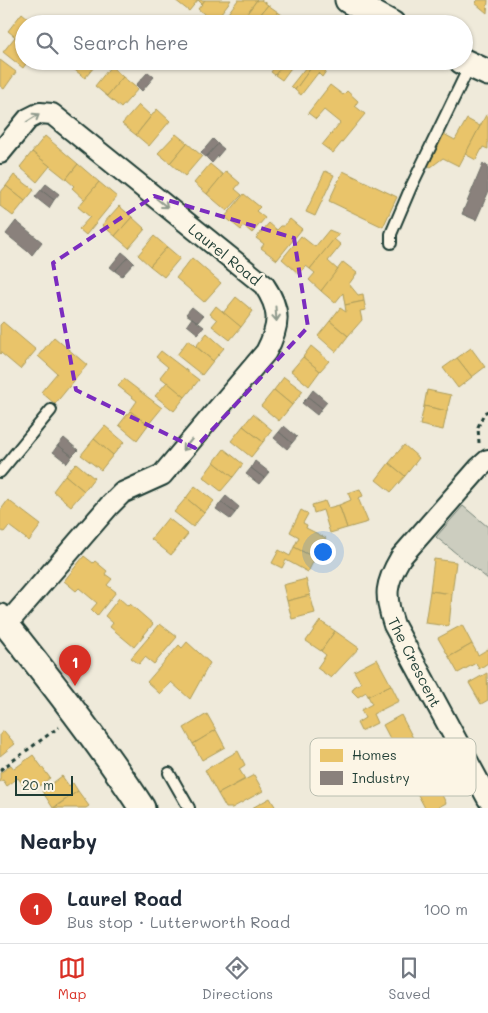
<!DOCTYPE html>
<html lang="en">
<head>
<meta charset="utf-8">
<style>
	:root { --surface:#fff; --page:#f6f6f7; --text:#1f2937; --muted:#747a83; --line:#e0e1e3; --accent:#d93025 }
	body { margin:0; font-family:Mali,sans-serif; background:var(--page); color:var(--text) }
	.scale { position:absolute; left:15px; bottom:12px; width:58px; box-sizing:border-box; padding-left:5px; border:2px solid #1f3d34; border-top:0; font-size:14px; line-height:18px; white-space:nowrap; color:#1f3d34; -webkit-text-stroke:4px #fcf5e5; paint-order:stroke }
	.you { position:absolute; left:322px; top:551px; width:18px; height:18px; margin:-12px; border:4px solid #fff; border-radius:50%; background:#1a73e8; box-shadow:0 0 0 8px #1a73e833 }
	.badge { display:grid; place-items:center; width:32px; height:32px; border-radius:50%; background:var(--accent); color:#fff; font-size:16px; font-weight:700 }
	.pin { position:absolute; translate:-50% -41px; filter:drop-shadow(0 1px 2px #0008) }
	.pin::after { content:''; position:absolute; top:26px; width:18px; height:15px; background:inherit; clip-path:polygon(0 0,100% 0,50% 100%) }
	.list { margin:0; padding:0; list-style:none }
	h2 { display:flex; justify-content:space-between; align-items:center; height:65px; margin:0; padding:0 20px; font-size:21px }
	h2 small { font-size:16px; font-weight:400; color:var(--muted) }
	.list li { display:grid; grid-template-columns:32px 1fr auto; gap:15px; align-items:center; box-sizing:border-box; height:70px; padding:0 20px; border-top:1px solid var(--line) }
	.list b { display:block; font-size:19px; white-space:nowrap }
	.list p { margin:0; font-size:16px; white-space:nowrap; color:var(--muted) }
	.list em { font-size:16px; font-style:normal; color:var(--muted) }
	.icon { flex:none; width:28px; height:28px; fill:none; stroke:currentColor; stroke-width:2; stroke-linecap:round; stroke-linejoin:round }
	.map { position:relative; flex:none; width:488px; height:808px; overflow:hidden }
	.search { position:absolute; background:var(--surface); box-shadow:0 1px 4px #0004; left:15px; right:15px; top:15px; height:55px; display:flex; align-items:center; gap:12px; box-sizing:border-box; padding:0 18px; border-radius:28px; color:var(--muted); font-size:19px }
	.sheet { height:135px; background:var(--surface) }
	nav { display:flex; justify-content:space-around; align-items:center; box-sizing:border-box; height:70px; border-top:1px solid var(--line); background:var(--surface); font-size:14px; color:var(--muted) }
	nav a { display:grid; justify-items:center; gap:2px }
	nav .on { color:var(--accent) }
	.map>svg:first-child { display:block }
</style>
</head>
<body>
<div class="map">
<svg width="488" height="808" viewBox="0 0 488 808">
	<rect width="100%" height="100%" fill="#efeada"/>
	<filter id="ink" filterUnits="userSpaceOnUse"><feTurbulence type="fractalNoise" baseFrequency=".02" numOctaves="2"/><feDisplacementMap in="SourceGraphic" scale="10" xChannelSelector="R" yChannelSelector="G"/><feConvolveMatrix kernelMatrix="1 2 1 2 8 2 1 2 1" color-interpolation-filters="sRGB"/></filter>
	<g filter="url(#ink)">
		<path fill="#cccdbf" stroke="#76857a" d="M463 506 488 527V579L436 537Z"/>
		<g fill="#e9c46a" stroke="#ac9c5a">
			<path d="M175 0H205L202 4 198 0 189 11Z"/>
			<path d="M205 0H231L214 22 198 9Z"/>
			<path d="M238 0H257L242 20 235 15 229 24H225L222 21Z"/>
			<path d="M257 0H261L268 5 253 24H246L242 20Z"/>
			<path d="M478 0H488L487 13 475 3Z"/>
			<path d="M268 5 278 12 269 24H253Z"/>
			<path d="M278 12 287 19 283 24H269Z"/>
			<path d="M22 13 35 24H24V44L8 31Z"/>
			<path d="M15 37 24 44V61H28L23 68 3 52Z"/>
			<path d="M0 60 16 72 4 89 0 86Z"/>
			<path d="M76 61H99L85 78 71 67Z"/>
			<path d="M279 61H286L275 75 271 72Z"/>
			<path d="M286 61H296L282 80 275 75Z"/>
			<path d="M303 61H316L295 90 291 86 306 67 302 63Z"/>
			<path d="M316 61H333L322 77 318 73 301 95 295 90Z"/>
			<path d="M111 66 123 77 107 96 95 86Z"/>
			<path d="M123 77 138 89 121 108 107 96Z"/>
			<path d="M330 85 343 95 347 91 358 101 355 106 365 114 333 153 322 145 340 123 324 110 316 119 308 113Z"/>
			<path d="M139 105 151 116 136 135 122 124Z"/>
			<path d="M157 109 170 121 149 146 136 135Z"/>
			<path d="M486 115 488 116V149L483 147 476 160 465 154Z"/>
			<path d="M467 119 480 126 459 166 443 158 431 167 425 164 442 133 455 140Z"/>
			<path d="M176 134 187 143 170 163 158 153Z"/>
			<path d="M45 136 78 164 66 179 32 152Z"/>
			<path d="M187 143 202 156 185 176 170 163Z"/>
			<path d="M32 152 50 166 37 182 20 167Z"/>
			<path d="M78 164 99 182 85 200 72 188 74 186 66 179Z"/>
			<path d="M210 164 223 175 207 194 194 183Z"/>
			<path d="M226 171 240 183 235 189 242 195 227 211 207 194Z"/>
			<path d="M325 171 334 175 315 216 306 212Z"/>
			<path d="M343 171 397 197 383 227 329 201Z"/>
			<path d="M14 175 34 190 25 201 6 186Z"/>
			<path d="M99 182 117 197 86 235 79 229 90 217 78 207Z"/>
			<path d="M6 186 25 201 13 216 0 206V193Z"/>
			<path d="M244 194 260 207 256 211 265 218 252 233 244 226 241 230 225 217Z"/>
			<path d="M119 206 132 217 115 236 102 225Z"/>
			<path d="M132 217 145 229 129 248 115 236Z"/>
			<path d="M290 219 302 229 277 260 261 248 264 244 256 238 269 223 277 230 281 226H284Z"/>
			<path d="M329 230 339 234 310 269 306 266 299 274 282 259 301 236 315 247Z"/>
			<path d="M154 236 167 247 150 266 138 255Z"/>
			<path d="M334 239 341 245 328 261 338 270 321 291 309 280 315 273 310 269Z"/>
			<path d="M167 247 180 258 164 277 150 266Z"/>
			<path d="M192 258 221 283 204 302 176 278Z"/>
			<path d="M343 262 357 273 349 284 358 295 363 294 364 301 345 305 343 293 335 303 321 291Z"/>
			<path d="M236 297 253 311 241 327 223 313Z"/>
			<path d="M364 301 366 310 360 311 362 320 348 336 330 321 340 308 346 312 345 305Z"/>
			<path d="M216 306 241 327 230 340 212 326 217 320 210 314Z"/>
			<path d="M330 321 348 336 336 352 318 336Z"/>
			<path d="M3 322 36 350 20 369 1 353 0 354V325Z"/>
			<path d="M207 333 224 348 213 361 196 346Z"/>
			<path d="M54 337 87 365 55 404 41 392 57 373 38 356Z"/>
			<path d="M188 340 213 361 202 375 177 355Z"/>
			<path d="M311 346 329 361 320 371 303 357Z"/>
			<path d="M471 348 485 367 472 377 457 358Z"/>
			<path d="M161 351 199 380 185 397 160 377 168 367 156 357Z"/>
			<path d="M303 357 320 371 309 386 291 371Z"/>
			<path d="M457 358 472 377 458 388 443 368Z"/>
			<path d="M284 377 303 391 292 405 274 390Z"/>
			<path d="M124 379 162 408 148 425 130 411 137 401 118 386Z"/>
			<path d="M167 382 185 397 174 411 155 396Z"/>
			<path d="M274 390 292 405 279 421 261 406Z"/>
			<path d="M427 390 451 395 447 411 424 406Z"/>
			<path d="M424 406 447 411 443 430 420 425Z"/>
			<path d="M130 411 148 425 137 440 119 425Z"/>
			<path d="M253 414 272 430 263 442 243 426Z"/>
			<path d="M105 426 124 442 113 455 94 439Z"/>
			<path d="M243 426 263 442 251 457 231 441Z"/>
			<path d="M94 439 113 455 101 470 81 455Z"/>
			<path d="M404 445 419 458 405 476 389 463Z"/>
			<path d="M224 449 243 464 233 477 214 462Z"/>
			<path d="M214 462 233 477 221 491 203 477Z"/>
			<path d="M76 463 94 478 84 491 65 475Z"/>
			<path d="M389 463 405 476 391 492 376 480Z"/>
			<path d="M65 475 84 491 71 506 53 491Z"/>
			<path d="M195 486 214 501 204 513 186 498Z"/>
			<path d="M360 489 363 496 358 498 368 522 347 528 339 505 351 500 348 493Z"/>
			<path d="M186 498 204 513 193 527 174 512Z"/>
			<path d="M8 500 41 525 29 541 9 526 4 532 0 530V511Z"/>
			<path d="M325 501 328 508 339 505 347 528 330 533 323 510 314 513 312 505Z"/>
			<path d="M301 510 308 514 303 523 307 525 306 528 326 538 315 558 294 547 299 537 290 532Z"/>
			<path d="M168 518 188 534 171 555 151 539Z"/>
			<path d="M294 547 315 558 308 572 286 560 282 568 272 563 279 550 290 556Z"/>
			<path d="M84 556 93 563 95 561 107 571 105 574 112 579 107 585 116 592 97 616 91 610 97 603 79 588 76 591 64 581Z"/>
			<path d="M434 559 456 562 452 594 430 591Z"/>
			<path d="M306 579 310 595 287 601 283 585Z"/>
			<path d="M430 591 452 594 449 626 425 623Z"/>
			<path d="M310 595 315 613 292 619 287 601Z"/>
			<path d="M119 598 128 606 130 604 153 624 134 647 110 627 113 623 105 616Z"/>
			<path d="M320 621 335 631 321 651 306 641Z"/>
			<path d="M160 624 177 637 154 664 145 657 139 664 131 658Z"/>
			<path d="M462 625 472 644 449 657 438 638Z"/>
			<path d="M335 631 359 648 331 678 317 668 326 655 321 651Z"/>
			<path d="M187 642 210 663 190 699 171 682 160 694 147 682 179 645 182 648Z"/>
			<path d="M472 644 478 655 488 649V663L479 669 476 663 458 673 449 657Z"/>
			<path d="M377 659 391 685 368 696 366 692 358 697 352 691 354 687 361 683 354 671Z"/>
			<path d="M487 673 488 700 481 704 469 683Z"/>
			<path d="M391 685 399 701 373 714 377 723 361 731 357 723 365 718 361 710 372 704 368 696Z"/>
			<path d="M207 714 216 730 193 744 184 728Z"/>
			<path d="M401 715 413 738 395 748 383 725Z"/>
			<path d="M216 730 225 747 202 760 193 744Z"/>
			<path d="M4 731 15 744 0 756V734Z"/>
			<path d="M238 751 245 765 239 769 245 779 218 794 205 770Z"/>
			<path d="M33 755 50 778 35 789 29 782 24 786 18 778 7 786 3 780 0 782V773L11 765 14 769Z"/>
			<path d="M254 775 263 791 232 808H226L218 794Z"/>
			<path d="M62 776 69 786 73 783 78 791 53 808 42 791Z"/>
			<path d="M435 781 446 803 437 808H425L416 791Z"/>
			<path d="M78 791 89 806 86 808H54Z"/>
			<path d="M270 798 276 808H252Z"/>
		</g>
		<g fill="#8a817c" stroke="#6a6d66">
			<path d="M148 72 154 77 142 91 136 85Z"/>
			<path d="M213 139 218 144 206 157 201 153Z"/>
			<path d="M218 144 224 149 212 163 206 157Z"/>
			<path d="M483 164 488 166V193L476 220 462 214Z"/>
			<path d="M46 184 59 194 54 200 41 190Z"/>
			<path d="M41 190 54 200 49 208 35 197Z"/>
			<path d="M16 221 42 242 32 255 6 234Z"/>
			<path d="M122 252 128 257 115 271 110 267Z"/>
			<path d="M128 257 134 263 122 276 115 271Z"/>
			<path d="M192 307 203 316 198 322 186 314Z"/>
			<path d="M192 318 204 327 198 334 187 325Z"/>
			<path d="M313 390 327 402 322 408 308 397Z"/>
			<path d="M308 397 322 408 317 415 302 403Z"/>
			<path d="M284 426 297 437 292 443 279 432Z"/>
			<path d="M279 432 292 443 287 449 274 438Z"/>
			<path d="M64 438 78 450 72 456 58 445Z"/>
			<path d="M58 445 72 456 67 463 53 452Z"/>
			<path d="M255 461 269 472 264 478 251 468Z"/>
			<path d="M251 468 264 478 259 484 246 474Z"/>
			<path d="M226 496 239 507 235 513 221 502Z"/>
			<path d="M221 502 235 513 230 519 216 509Z"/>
		</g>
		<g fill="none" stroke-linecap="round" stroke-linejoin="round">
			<g stroke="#1f3d34" stroke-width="14">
				<g id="service">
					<path d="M391 243V234L411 187 470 65"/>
					<path d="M0 472 51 410"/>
					<path d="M169 773 189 808"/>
				</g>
			</g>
			<g stroke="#1f3d34" stroke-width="24">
				<g id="minor">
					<path d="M0 153 28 119 40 113 52 114 264 285C281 310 280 325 266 352L162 475 122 493 109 506 6 625"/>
					<path d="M488 460 479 468 401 557C385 584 384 595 394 625L488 799"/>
				</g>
			</g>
			<g stroke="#1f3d34" stroke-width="29">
				<g id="tertiary">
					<path d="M348 0 392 24"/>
					<path d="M462 61 488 73"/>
					<path d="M0 617C50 679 99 742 142 808"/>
				</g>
			</g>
			<g stroke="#1f3d34" stroke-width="3" stroke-dasharray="4 4" stroke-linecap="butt">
				<path d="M479 443 478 427 484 413 488 411"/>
				<path d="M0 770 59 727"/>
			</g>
			<use href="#service" stroke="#fcf5e5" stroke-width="10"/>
			<use href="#minor" stroke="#fcf5e5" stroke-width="20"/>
			<use href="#tertiary" stroke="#fcf5e5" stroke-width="25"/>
		</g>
		<defs><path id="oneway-shaft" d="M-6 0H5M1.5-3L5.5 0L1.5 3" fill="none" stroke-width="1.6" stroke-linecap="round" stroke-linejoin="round" transform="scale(1.25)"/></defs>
		<g stroke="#8e998c">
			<use href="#oneway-shaft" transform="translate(33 118) rotate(-32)"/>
			<use href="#oneway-shaft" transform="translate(162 203) rotate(39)"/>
			<use href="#oneway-shaft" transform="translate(276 314) rotate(86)"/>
			<use href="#oneway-shaft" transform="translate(187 445) rotate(130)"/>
		</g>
	</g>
	<path fill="none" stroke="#7b2cbf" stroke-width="4" stroke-dasharray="10 6" stroke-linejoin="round" d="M154 196 294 238 308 327 195 448 76 390 53 263Z"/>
	<g text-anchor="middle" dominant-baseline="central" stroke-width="5" stroke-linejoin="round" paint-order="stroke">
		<g font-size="15" fill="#1f3d34" stroke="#fcf5e5">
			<text transform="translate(225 254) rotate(39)">Laurel Road</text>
			<text transform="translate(415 662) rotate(63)">The Crescent</text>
		</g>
	</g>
	<rect x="310" y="738" width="166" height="58" rx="8" fill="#fcf5e5" stroke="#babeb0" stroke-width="1"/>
	<rect x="320" y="749" width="23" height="13" fill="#e9c46a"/>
	<rect x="320" y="771" width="23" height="14" fill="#8a817c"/>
	<g font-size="14" fill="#1f3d34">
		<text x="352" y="760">Homes</text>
		<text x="352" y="783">Industry</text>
	</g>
</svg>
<div class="scale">20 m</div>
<div class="you"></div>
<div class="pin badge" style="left:75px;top:686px">1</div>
<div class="search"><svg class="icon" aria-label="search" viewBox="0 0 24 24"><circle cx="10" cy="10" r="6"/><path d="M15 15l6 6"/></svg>Search here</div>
</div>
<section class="sheet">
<h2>Nearby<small></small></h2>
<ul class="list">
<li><span class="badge">1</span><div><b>Laurel Road</b><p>Bus stop · Lutterworth Road</p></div><em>100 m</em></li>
</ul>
</section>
<nav>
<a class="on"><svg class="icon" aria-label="map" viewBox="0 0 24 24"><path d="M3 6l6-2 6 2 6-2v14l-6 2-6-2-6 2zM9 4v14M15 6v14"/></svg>Map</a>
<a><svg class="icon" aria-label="directions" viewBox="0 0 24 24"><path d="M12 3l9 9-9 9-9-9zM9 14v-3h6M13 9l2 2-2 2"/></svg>Directions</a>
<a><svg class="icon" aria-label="saved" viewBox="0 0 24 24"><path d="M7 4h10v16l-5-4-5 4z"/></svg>Saved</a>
</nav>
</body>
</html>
